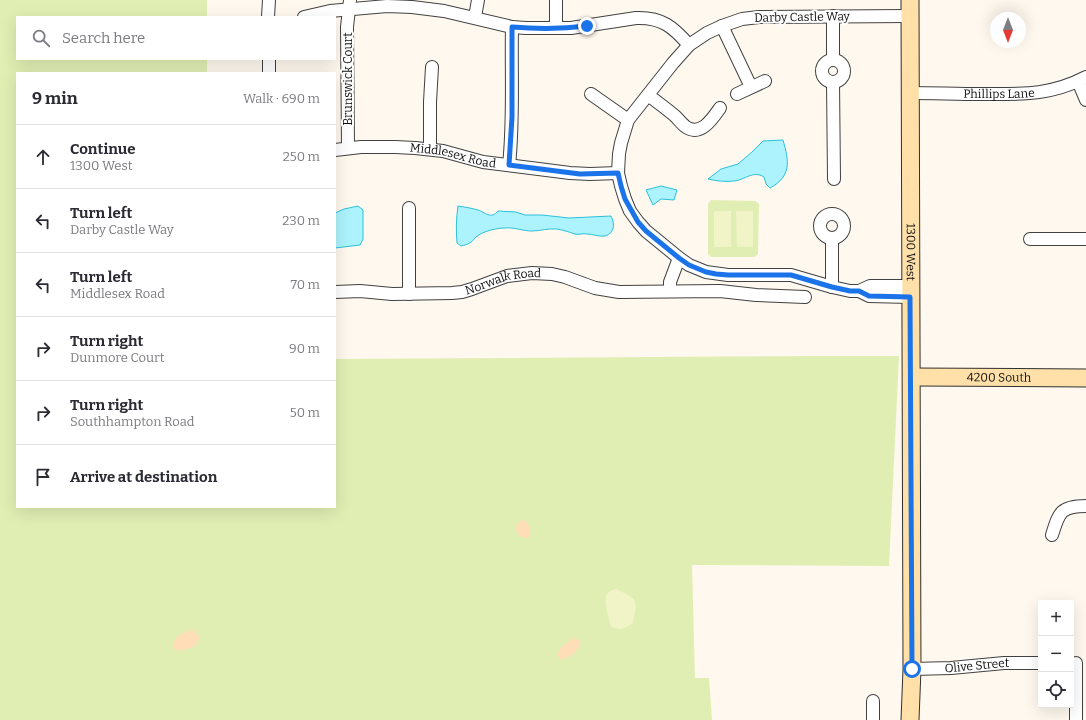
<!DOCTYPE html>
<html lang="en">
<head>
<meta charset="utf-8">
<style>
	:root { --surface:#fff; --page:#f7f7f7; --text:#2b2b33; --muted:#7c7c81; --line:#e1e1e2 }
	body { margin:0; font-family:Bitter,serif; background:var(--page); color:var(--text) }
	.controls { position:absolute; right:12px; bottom:12px; display:grid; overflow:hidden; border-radius:0px; box-shadow:0 4px 16px #0002 }
	.controls button { width:36px; height:36px; display:grid; place-items:center; padding:0; border:0; border-bottom:1px solid var(--line); background:var(--surface); color:var(--text); font:20px sans-serif }
	.compass { position:absolute; left:990px; top:12px; width:36px; height:36px; border-radius:50%; background:var(--surface); box-shadow:0 4px 16px #0002; rotate:180deg }
	.stop { position:absolute; width:12px; height:12px; margin:-9px; border:3px solid #1a73e8; border-radius:50%; background:#fff }
	.stop.end { background:#1a73e8; border-color:#fff; box-shadow:0 1px 4px #0008 }
	.list { margin:0; padding:0; list-style:none }
	h2 { display:flex; justify-content:space-between; align-items:center; height:52px; margin:0; padding:0 16px; font-size:17px }
	h2 small { font-size:13px; font-weight:400; color:var(--muted) }
	.list li { display:grid; grid-template-columns:26px 1fr auto; gap:12px; align-items:center; box-sizing:border-box; height:64px; padding:0 16px; border-top:1px solid var(--line) }
	.list b { display:block; font-size:15px; white-space:nowrap }
	.list p { margin:0; font-size:13px; white-space:nowrap; color:var(--muted) }
	.list em { font-size:13px; font-style:normal; color:var(--muted) }
	.icon { flex:none; width:22px; height:22px; fill:none; stroke:currentColor; stroke-width:2; stroke-linecap:round; stroke-linejoin:round }
	.map { position:relative; flex:none; width:1086px; height:720px; overflow:hidden }
	.search { position:absolute; background:var(--surface); box-shadow:0 4px 16px #0002; left:16px; top:16px; width:320px; height:44px; display:flex; align-items:center; gap:10px; box-sizing:border-box; padding:0 14px; border-radius:0px; color:var(--muted); font-size:15px }
	.panel { position:absolute; background:var(--surface); box-shadow:0 4px 16px #0002; left:16px; top:72px; width:320px; height:436px; border-radius:0px }
	.map>svg:first-child { display:block }
</style>
</head>
<body>
<div class="map">
<svg width="1086" height="720" viewBox="0 0 1086 720">
	<rect width="100%" height="100%" fill="#fff8ee"/>
	<g fill="#e0eeb3">
		<path d="M0 0H207V17H17V59H207V73H17V507H335V359L818 356H899L889 566 692 565 695 678H709L712 720H0Z"/>
		<path d="M711 200 755 201 759 204 758 254 755 257H711L708 254V204Z"/>
	</g>
	<g fill="#ffddb6">
		<path d="M524 520C529 523 531 531 530 537L526 538C516 537 511 523 524 520Z"/>
		<path d="M191 630 195 631 199 637C198 648 187 649 178 651L173 649C172 639 182 632 191 630Z"/>
		<path d="M574 638 577 639 580 641C580 651 570 657 561 660L558 656C557 648 567 643 574 638Z"/>
	</g>
	<g fill="#f0f4c6">
		<rect x="714" y="211" width="17" height="36"/>
		<path d="M736 211H753V247H737Z"/>
		<path d="M616 589C638 600 638 598 633 623 626 628 619 632 611 626 609 619 603 600 607 594 609 591 612 590 616 589Z"/>
	</g>
	<g fill="#acf3fd" stroke="#2bc1dc">
		<path d="M783 140C789 161 792 176 770 188L766 184 764 177C753 170 745 180 734 181 724 182 717 181 708 179L721 169 738 164 752 152 763 141Z"/>
		<path d="M661 186 677 190 674 200 661 199 653 205 646 190Z"/>
		<path d="M358 206 363 210V239L360 245 335 248V213L344 209Z"/>
		<path d="M458 206C465 207 471 208 478 210 485 212 491 220 498 211L516 212 525 215H542L569 218 611 216C615 224 615 233 605 236 599 237 593 234 587 234 583 233 579 235 575 234 569 232 563 230 557 229 549 228 540 231 532 231 523 231 514 227 505 228 497 228 483 231 476 237 471 243 469 244 461 246L457 243C456 231 456 219 458 206Z"/>
	</g>
	<g fill="none" stroke-linecap="round" stroke-linejoin="round">
		<g stroke="#414141" stroke-width="14">
			<g id="street">
				<path d="M556 0V28"/>
				<path d="M833 16V60"/>
				<path d="M909 16 759 17 742 19 722 26 707 33 689 45 673 63 628 120 621 143 619 154 618 173 621 186 625 199 630 211 638 222 646 231 679 258 689 265 706 272 728 275H791L832 287 850 291H859L869 296 910 297"/>
				<path d="M268 17 269 0"/>
				<path d="M304 17 330 11 387 6 412 7 444 11 512 27 526 28H571L636 18C662 17 673 27 689 45"/>
				<path d="M475 17 478 0"/>
				<path d="M722 26 751 87"/>
				<path d="M269 59V73"/>
				<circle cx="833" cy="71" r="11"/>
				<path d="M1078 81 1086 100"/>
				<path d="M833 82 834 179"/>
				<path id="s1" d="M910 93C934 93 957 94 981 94 1020 94 1050 96 1086 77"/>
				<path d="M591 94 628 120"/>
				<path d="M737 94 765 81"/>
				<path d="M648 95C657 102 667 109 675 116 679 120 682 124 686 127 701 137 713 118 720 108"/>
				<path d="M348 148 347 27 350 0"/>
				<path d="M430 149V102L432 67"/>
				<path id="s2" d="M335 150 361 147H395L415 148 443 151 483 162 570 173 590 174 618 173"/>
				<path d="M509 165C514 119 511 73 512 27"/>
				<path d="M409 208V294"/>
				<circle cx="832" cy="226" r="12"/>
				<path d="M832 238V287"/>
				<path d="M1030 239H1086"/>
				<path d="M670 291V282L679 258"/>
				<path d="M859 291 870 286H910"/>
				<path id="s3" d="M335 292 360 291 392 294 452 293 462 292 472 289 507 276 532 273 552 274 565 277 595 288 619 292 720 291 756 295 805 297"/>
				<path d="M1052 535C1059 513 1060 506 1086 506"/>
				<path d="M1076 663V720"/>
				<path id="s4" d="M912 669 951 668 1004 663H1041"/>
				<path d="M873 701V720"/>
			</g>
		</g>
		<g stroke="#303030" stroke-width="19">
			<g id="secondary">
				<path id="s5" d="M910 0 912 669 910 720"/>
				<path id="s6" d="M912 377 1086 378"/>
			</g>
		</g>
		<use href="#street" stroke="#fff" stroke-width="12"/>
		<use href="#secondary" stroke="#ffe0a9" stroke-width="17"/>
	</g>
	<g fill="none" stroke-linecap="round" stroke-linejoin="round">
		<path stroke="#1a73e8" stroke-width="5" d="M587 26C562 29 537 29 512 27V117L509 165 580 174 618 173 621 186 625 199 638 222 646 231 679 258 689 265 706 272 716 274 728 275H791L832 287 850 291H859L869 296 910 297 912 669"/>
	</g>
	<g text-anchor="middle" dominant-baseline="central" stroke-width="4" stroke-linejoin="round" paint-order="stroke">
		<g font-size="12" fill="#0e0e0e" stroke="#fff">
			<text transform="translate(802 17) rotate(-1)">Darby Castle Way</text>
			<text transform="translate(348 79) rotate(-90)">Brunswick Court</text>
			<text stroke="none"><textPath href="#s1" startOffset="89">Phillips Lane</textPath></text>
			<text stroke="none"><textPath href="#s2" startOffset="119">Middlesex Road</textPath></text>
			<text stroke="none"><textPath href="#s5" startOffset="252">1300 West</textPath></text>
			<text stroke="none"><textPath href="#s3" startOffset="170">Norwalk Road</textPath></text>
			<text stroke="none"><textPath href="#s6" startOffset="87">4200 South</textPath></text>
			<text stroke="none"><textPath href="#s4" startOffset="65">Olive Street</textPath></text>
		</g>
	</g>
</svg>
<div class="controls">
<button>+</button>
<button>−</button>
<button><svg class="icon" aria-label="locate" viewBox="0 0 24 24"><circle cx="12" cy="12" r="6"/><path d="M12 2v4M12 18v4M2 12h4M18 12h4"/></svg></button>
</div>
<svg class="compass" viewBox="-18 -18 36 36"><path d="M0-13l5 13h-10z" fill="#e53935"/><path d="M0 13l5-13h-10z" fill="#7c7c81"/></svg>
<div class="stop" style="left:912px;top:669px"></div>
<div class="stop end" style="left:587px;top:26px"></div>
<div class="search"><svg class="icon" aria-label="search" viewBox="0 0 24 24"><circle cx="10" cy="10" r="6"/><path d="M15 15l6 6"/></svg>Search here</div>
<section class="panel">
<h2>9 min<small>Walk · 690 m</small></h2>
<ul class="list">
<li><svg class="icon" aria-label="ahead" viewBox="0 0 24 24"><path d="M12 20V5M6 11l6-6 6 6"/></svg><div><b>Continue</b><p>1300 West</p></div><em>250 m</em></li>
<li><svg class="icon" aria-label="left" viewBox="0 0 24 24"><path d="M17 20v-9H6M10 6l-5 5 5 5"/></svg><div><b>Turn left</b><p>Darby Castle Way</p></div><em>230 m</em></li>
<li><svg class="icon" aria-label="left" viewBox="0 0 24 24"><path d="M17 20v-9H6M10 6l-5 5 5 5"/></svg><div><b>Turn left</b><p>Middlesex Road</p></div><em>70 m</em></li>
<li><svg class="icon" aria-label="right" viewBox="0 0 24 24"><path d="M7 20v-9h11M14 6l5 5-5 5"/></svg><div><b>Turn right</b><p>Dunmore Court</p></div><em>90 m</em></li>
<li><svg class="icon" aria-label="right" viewBox="0 0 24 24"><path d="M7 20v-9h11M14 6l5 5-5 5"/></svg><div><b>Turn right</b><p>Southhampton Road</p></div><em>50 m</em></li>
<li><svg class="icon" aria-label="arrive" viewBox="0 0 24 24"><path d="M6 21V4h12l-3 4 3 4H6"/></svg><div><b>Arrive at destination</b></div></li>
</ul>
</section>
</div>
</body>
</html>
